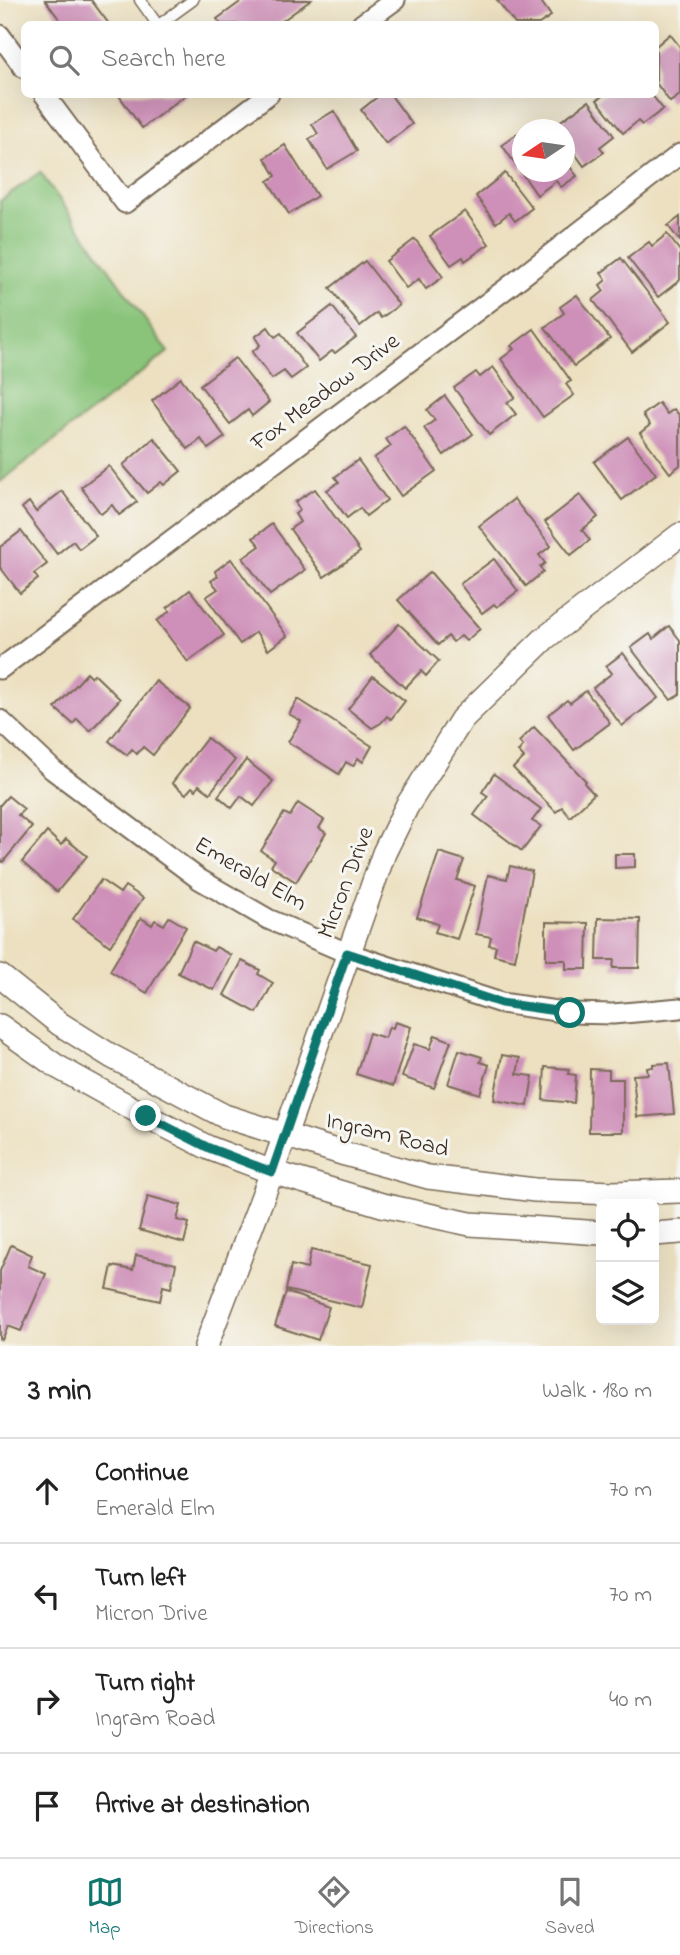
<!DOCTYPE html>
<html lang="en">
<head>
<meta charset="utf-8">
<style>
	:root { --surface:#fff; --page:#f2f2f2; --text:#222; --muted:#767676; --line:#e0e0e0; --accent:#0f766e }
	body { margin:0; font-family:"Indie Flower",sans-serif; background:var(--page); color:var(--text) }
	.controls { position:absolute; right:21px; bottom:21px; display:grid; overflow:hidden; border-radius:10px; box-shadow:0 7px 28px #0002 }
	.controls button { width:63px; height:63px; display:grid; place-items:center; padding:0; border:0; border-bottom:2px solid var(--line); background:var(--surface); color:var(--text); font:35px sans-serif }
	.compass { position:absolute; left:512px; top:119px; width:63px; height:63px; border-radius:50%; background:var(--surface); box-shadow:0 7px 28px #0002; rotate:257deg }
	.stop { position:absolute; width:21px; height:21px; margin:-16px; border:5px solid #0f766e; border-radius:50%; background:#fff }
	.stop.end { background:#0f766e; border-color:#fff; box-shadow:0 2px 7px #0008 }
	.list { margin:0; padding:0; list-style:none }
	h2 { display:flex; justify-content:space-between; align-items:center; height:91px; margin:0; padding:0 28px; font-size:30px }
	h2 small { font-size:23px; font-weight:400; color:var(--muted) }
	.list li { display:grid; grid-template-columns:46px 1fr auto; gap:21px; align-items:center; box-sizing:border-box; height:105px; padding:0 28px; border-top:2px solid var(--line) }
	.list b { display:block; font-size:26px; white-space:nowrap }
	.list p { margin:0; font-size:23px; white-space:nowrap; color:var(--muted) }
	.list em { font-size:23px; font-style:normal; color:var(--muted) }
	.icon { flex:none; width:38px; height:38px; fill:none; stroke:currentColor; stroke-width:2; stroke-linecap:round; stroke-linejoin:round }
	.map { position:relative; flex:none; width:680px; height:1346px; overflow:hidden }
	.search { position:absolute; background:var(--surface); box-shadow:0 7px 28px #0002; left:21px; right:21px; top:21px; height:77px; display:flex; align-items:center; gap:18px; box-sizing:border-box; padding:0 24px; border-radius:10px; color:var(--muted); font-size:26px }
	.sheet { height:511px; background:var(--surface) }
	nav { display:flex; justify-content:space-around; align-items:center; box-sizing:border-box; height:98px; border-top:2px solid var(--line); background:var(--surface); font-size:19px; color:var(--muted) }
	nav a { display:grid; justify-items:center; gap:4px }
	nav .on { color:var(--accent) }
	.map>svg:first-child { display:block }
</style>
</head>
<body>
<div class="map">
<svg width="680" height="1346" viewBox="0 0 680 1346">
	<rect width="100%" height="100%" fill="#f6f6f2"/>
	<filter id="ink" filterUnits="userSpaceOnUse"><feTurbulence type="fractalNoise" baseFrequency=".0143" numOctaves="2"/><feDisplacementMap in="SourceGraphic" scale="14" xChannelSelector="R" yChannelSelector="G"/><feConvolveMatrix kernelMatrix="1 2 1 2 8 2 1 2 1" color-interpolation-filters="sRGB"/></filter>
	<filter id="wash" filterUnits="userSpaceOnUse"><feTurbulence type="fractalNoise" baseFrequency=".00686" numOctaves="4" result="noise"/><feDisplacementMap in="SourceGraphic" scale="28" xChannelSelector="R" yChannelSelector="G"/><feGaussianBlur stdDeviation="1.57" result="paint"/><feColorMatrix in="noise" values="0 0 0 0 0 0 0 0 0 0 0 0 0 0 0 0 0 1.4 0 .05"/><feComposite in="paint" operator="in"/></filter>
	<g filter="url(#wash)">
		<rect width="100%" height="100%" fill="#ece0c0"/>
		<path fill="#89c47a" stroke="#62774c" stroke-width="2" d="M40 172 168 352 0 482V201Z"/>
		<g id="blocks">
			<g fill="#ce8fb8">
				<path d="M45 0H91L109 24H63Z"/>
				<path d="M243 0H311L278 24H221L217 19Z"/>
				<path d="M497 0H540L551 16 539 24H515Z"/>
				<path d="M670 34 680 47V95L670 102 656 83V46Z"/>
				<path d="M118 94H187L142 128Z"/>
				<path d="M381 94H390L412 124 386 144 361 110Z"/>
				<path d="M605 94H651L663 109 642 125 638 121 623 133 597 100Z"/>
				<path d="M589 101 614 136 600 147 604 152 584 166 564 138V130H558L555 125Z"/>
				<path d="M334 111 357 151 327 169 309 139 318 134 312 124Z"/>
				<path d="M521 131 522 172H564V159L577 176 561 187 556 181 537 195 502 145Z"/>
				<path d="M285 145 317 196 289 214 268 181 276 176 265 158Z"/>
				<path d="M505 173 532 208 515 221 509 213 496 223 476 196Z"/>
				<path d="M465 211 489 244 465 261 463 257 451 265 430 236Z"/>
				<path d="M680 217V241L668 226Z"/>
				<path d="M667 234 680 251V280L658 297 628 258 649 242 652 246Z"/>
				<path d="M415 239 443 277 426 289 419 279 406 288 386 261Z"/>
				<path d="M621 258 670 322 632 352 593 300 604 291 600 285 606 280 601 273Z"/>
				<path d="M365 261 399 305 381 318 377 313 360 326 330 288Z"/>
				<path d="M577 295 610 339 574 366 545 327 564 313 560 307Z"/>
				<path d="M332 306 356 337 335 353 332 351 319 361 297 333Z"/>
				<path d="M268 327 275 337 281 333 306 368 291 379 284 371 272 379 252 352 260 345 255 337Z"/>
				<path d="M534 329 571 381 566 384 574 395 543 417 501 359 514 349 511 346Z"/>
				<path d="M235 358 269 402 252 416 248 410 230 424 200 385Z"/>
				<path d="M493 367 515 397 507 403 516 414 489 435 454 388 476 372 480 377Z"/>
				<path d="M181 378 225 437 208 449 201 439 188 449 152 401Z"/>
				<path d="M445 396 473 434 444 455 424 428 435 420 427 410Z"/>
				<path d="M659 403 667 414 674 409 680 416V465L670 473 640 433 650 425 643 415Z"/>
				<path d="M404 426 436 471 401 496 374 458 391 446 386 439Z"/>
				<path d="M628 437 656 474 622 500 594 462Z"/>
				<path d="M154 438 181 471 164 485 161 482 147 493 123 465Z"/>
				<path d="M358 460 387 500 366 516 360 508 347 518 327 490 339 482 335 477Z"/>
				<path d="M109 466 137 502 119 515 112 505 101 514 81 487Z"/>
				<path d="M315 489 360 552 324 577 290 529 300 522 295 514 300 510 295 502Z"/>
				<path d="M62 491 96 536 79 549 73 541 57 554 22 508 29 502 36 512Z"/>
				<path d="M580 495 598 517 582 530 590 540 571 555 545 522Z"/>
				<path d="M514 499 551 546 539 555 545 563 540 567 543 572 526 586 479 526Z"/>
				<path d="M272 524 305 570 270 595 243 558 260 546 253 538Z"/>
				<path d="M21 531 47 564 34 574 38 579 20 593 0 567V547Z"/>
				<path d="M231 559 287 636 268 650 256 632 240 644 206 597 218 589 211 581 218 576 215 571Z"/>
				<path d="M494 559 518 591 497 607 494 604 482 613 460 584Z"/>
				<path d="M430 572 480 629 466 641 461 636 453 642 448 636 438 645 398 600Z"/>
				<path d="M190 590 224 635 188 662 157 621 170 611 167 608Z"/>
				<path d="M399 624 439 661 426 676 421 671 405 688 370 655Z"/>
				<path d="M669 626 680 640V694L671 700 631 648 650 634 653 639Z"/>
				<path d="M623 653 658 698 622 726 593 688 612 673 606 666Z"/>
				<path d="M87 673 91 677 94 674 120 699 90 731 77 719 73 724 55 708Z"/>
				<path d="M373 676 405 701 391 719 387 716 381 723 372 728 348 709Z"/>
				<path d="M156 681 190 708 153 755 143 747 137 754 132 749 127 755 109 741Z"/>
				<path d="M586 691 610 723 574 750 548 715 567 700 570 703Z"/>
				<path d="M298 699 372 746 363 762 358 758 353 766 346 762 339 774 288 742 301 721 289 714Z"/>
				<path d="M534 727 586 781 584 783 594 794 570 817 562 807 556 812 513 768 524 758 518 752 523 746 519 742Z"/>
				<path d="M207 738 235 760 210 793 199 785 196 790 192 787 186 794 172 783Z"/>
				<path d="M246 760 273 781 254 806 241 796 232 808 218 796Z"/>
				<path d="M494 774 541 809 532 821 541 826 522 851 474 815 488 796 482 792Z"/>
				<path d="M8 796 24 809 18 815 32 827 3 862 0 859V805Z"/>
				<path d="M298 803 324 820 319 828 326 833 296 882 271 866 275 860 261 851 284 813 290 816Z"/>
				<path d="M47 832 61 845 66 839 87 856 57 892 22 862Z"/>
				<path d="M439 852 464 860 457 880 475 886 457 939 435 932 438 924 417 917Z"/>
				<path d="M615 854H635V867L615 868Z"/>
				<path d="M510 866 532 871 515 960 494 955 496 946 489 945 491 937 476 934 488 875 507 879Z"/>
				<path d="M101 880 120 893 125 886 143 898 110 946 73 919Z"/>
				<path d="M169 917 186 927 147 993 110 971 141 918 152 925 155 920 164 925Z"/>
				<path d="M598 918 640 919 639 968H613L614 960H597Z"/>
				<path d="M546 922 588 923 587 969H566V960H546Z"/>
				<path d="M193 941 213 951 216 947 231 955 214 990 178 973Z"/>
				<path d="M242 961 260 970 258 974 273 983 257 1013 224 995Z"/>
				<path d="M395 1022 411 1027 393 1086 356 1074 369 1033 385 1038 389 1027 393 1028Z"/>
				<path d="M435 1035 451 1041 434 1088 402 1077 414 1044 430 1049Z"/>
				<path d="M459 1050 482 1057 480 1062 489 1065 480 1094 448 1084Z"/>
				<path d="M502 1055 520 1058 517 1074 533 1076 528 1106 494 1100Z"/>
				<path d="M669 1063 674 1114 637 1117 633 1075 648 1074 647 1068 653 1067V1064Z"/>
				<path d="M545 1067 569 1069 568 1074 576 1075 574 1103 543 1100Z"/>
				<path d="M590 1069 609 1070V1079H623V1132H589Z"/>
				<path d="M148 1196 181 1205 177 1220 189 1223 184 1243 139 1230Z"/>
				<path d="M11 1245 32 1255 28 1266 46 1274 21 1331 8 1326 2 1340 0 1339V1271Z"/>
				<path d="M311 1250 372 1264 362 1308 286 1290 291 1265 307 1269Z"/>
				<path d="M136 1255 176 1264 171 1288 163 1286 160 1301 107 1289 112 1266 133 1270Z"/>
				<path d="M286 1292 329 1307 318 1340 275 1326Z"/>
			</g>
		</g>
	</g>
	<g filter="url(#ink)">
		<use href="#blocks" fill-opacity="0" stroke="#796a57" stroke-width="2"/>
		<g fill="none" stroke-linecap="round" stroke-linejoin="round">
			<g stroke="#796a57" stroke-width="13">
				<g id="service">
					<path d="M140 0 157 24"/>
					<path d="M160 24 193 0"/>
				</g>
			</g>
			<g stroke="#796a57" stroke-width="23">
				<g id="minor">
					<path d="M362 24 395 0"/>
					<path d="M0 35 24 68"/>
					<path d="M44 94 125 203 269 94"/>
					<path d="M0 669 507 288 680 154"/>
					<path d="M0 720 53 770 199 879 268 919 347 953 501 1003 570 1013 613 1014 680 1008"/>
				</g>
			</g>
			<g stroke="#796a57" stroke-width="26">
				<g id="tertiary">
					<path d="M0 976 60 1024 111 1056 224 1116 345 1154 428 1177 535 1190 613 1193 680 1191"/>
					<path d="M0 1026 56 1066 146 1116 209 1148 272 1172 382 1205 470 1224 601 1233"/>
					<path d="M654 1234 680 1232"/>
					<path d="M206 1346 272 1172 384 853 407 806 462 719 545 638 680 535"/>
				</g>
			</g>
			<use href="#service" stroke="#fff" stroke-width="10"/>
			<use href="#minor" stroke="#fff" stroke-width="19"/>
			<use href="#tertiary" stroke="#fff" stroke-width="23"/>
		</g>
	</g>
	<g fill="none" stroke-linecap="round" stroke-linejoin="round" filter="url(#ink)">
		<path stroke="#0f766e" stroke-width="9" d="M146 1116 209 1148 272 1172 347 953 501 1003 570 1013"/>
	</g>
	<g text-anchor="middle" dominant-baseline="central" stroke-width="6" stroke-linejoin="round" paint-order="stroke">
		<g font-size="24" fill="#3b2a1e" stroke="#f6f6f2">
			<text transform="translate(326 393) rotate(-37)">Fox Meadow Drive</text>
			<text transform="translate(250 875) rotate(30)">Emerald Elm</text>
			<text transform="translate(347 883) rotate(-69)">Micron Drive</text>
			<text transform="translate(387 1136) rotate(14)">Ingram Road</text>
		</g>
	</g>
</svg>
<div class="controls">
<button><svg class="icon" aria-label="locate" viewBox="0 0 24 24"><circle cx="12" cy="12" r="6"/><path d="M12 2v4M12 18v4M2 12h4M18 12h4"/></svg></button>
<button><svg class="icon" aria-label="layers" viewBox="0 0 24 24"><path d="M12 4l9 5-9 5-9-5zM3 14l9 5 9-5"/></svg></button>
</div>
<svg class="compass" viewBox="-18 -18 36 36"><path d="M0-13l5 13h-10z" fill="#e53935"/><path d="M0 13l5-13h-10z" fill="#767676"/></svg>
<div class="stop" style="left:570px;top:1013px"></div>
<div class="stop end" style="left:146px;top:1116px"></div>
<div class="search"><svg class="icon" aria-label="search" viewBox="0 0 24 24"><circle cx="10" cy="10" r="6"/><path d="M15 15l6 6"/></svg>Search here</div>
</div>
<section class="sheet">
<h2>3 min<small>Walk · 180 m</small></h2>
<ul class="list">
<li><svg class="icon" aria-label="ahead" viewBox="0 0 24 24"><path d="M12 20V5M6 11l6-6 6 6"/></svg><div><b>Continue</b><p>Emerald Elm</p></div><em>70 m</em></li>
<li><svg class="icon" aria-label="left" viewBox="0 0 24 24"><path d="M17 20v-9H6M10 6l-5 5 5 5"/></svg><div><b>Turn left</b><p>Micron Drive</p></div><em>70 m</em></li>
<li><svg class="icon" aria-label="right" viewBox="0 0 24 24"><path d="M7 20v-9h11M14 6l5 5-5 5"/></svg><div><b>Turn right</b><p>Ingram Road</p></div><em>40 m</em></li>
<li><svg class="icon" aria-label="arrive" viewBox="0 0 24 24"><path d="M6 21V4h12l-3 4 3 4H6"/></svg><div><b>Arrive at destination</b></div></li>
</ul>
</section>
<nav>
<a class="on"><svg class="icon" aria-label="map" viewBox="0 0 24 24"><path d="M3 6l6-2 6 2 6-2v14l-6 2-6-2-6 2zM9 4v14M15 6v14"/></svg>Map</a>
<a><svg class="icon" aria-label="directions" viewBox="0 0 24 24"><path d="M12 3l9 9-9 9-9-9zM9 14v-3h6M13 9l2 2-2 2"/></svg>Directions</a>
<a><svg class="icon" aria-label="saved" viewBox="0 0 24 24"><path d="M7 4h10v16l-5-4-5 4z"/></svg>Saved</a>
</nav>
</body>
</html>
